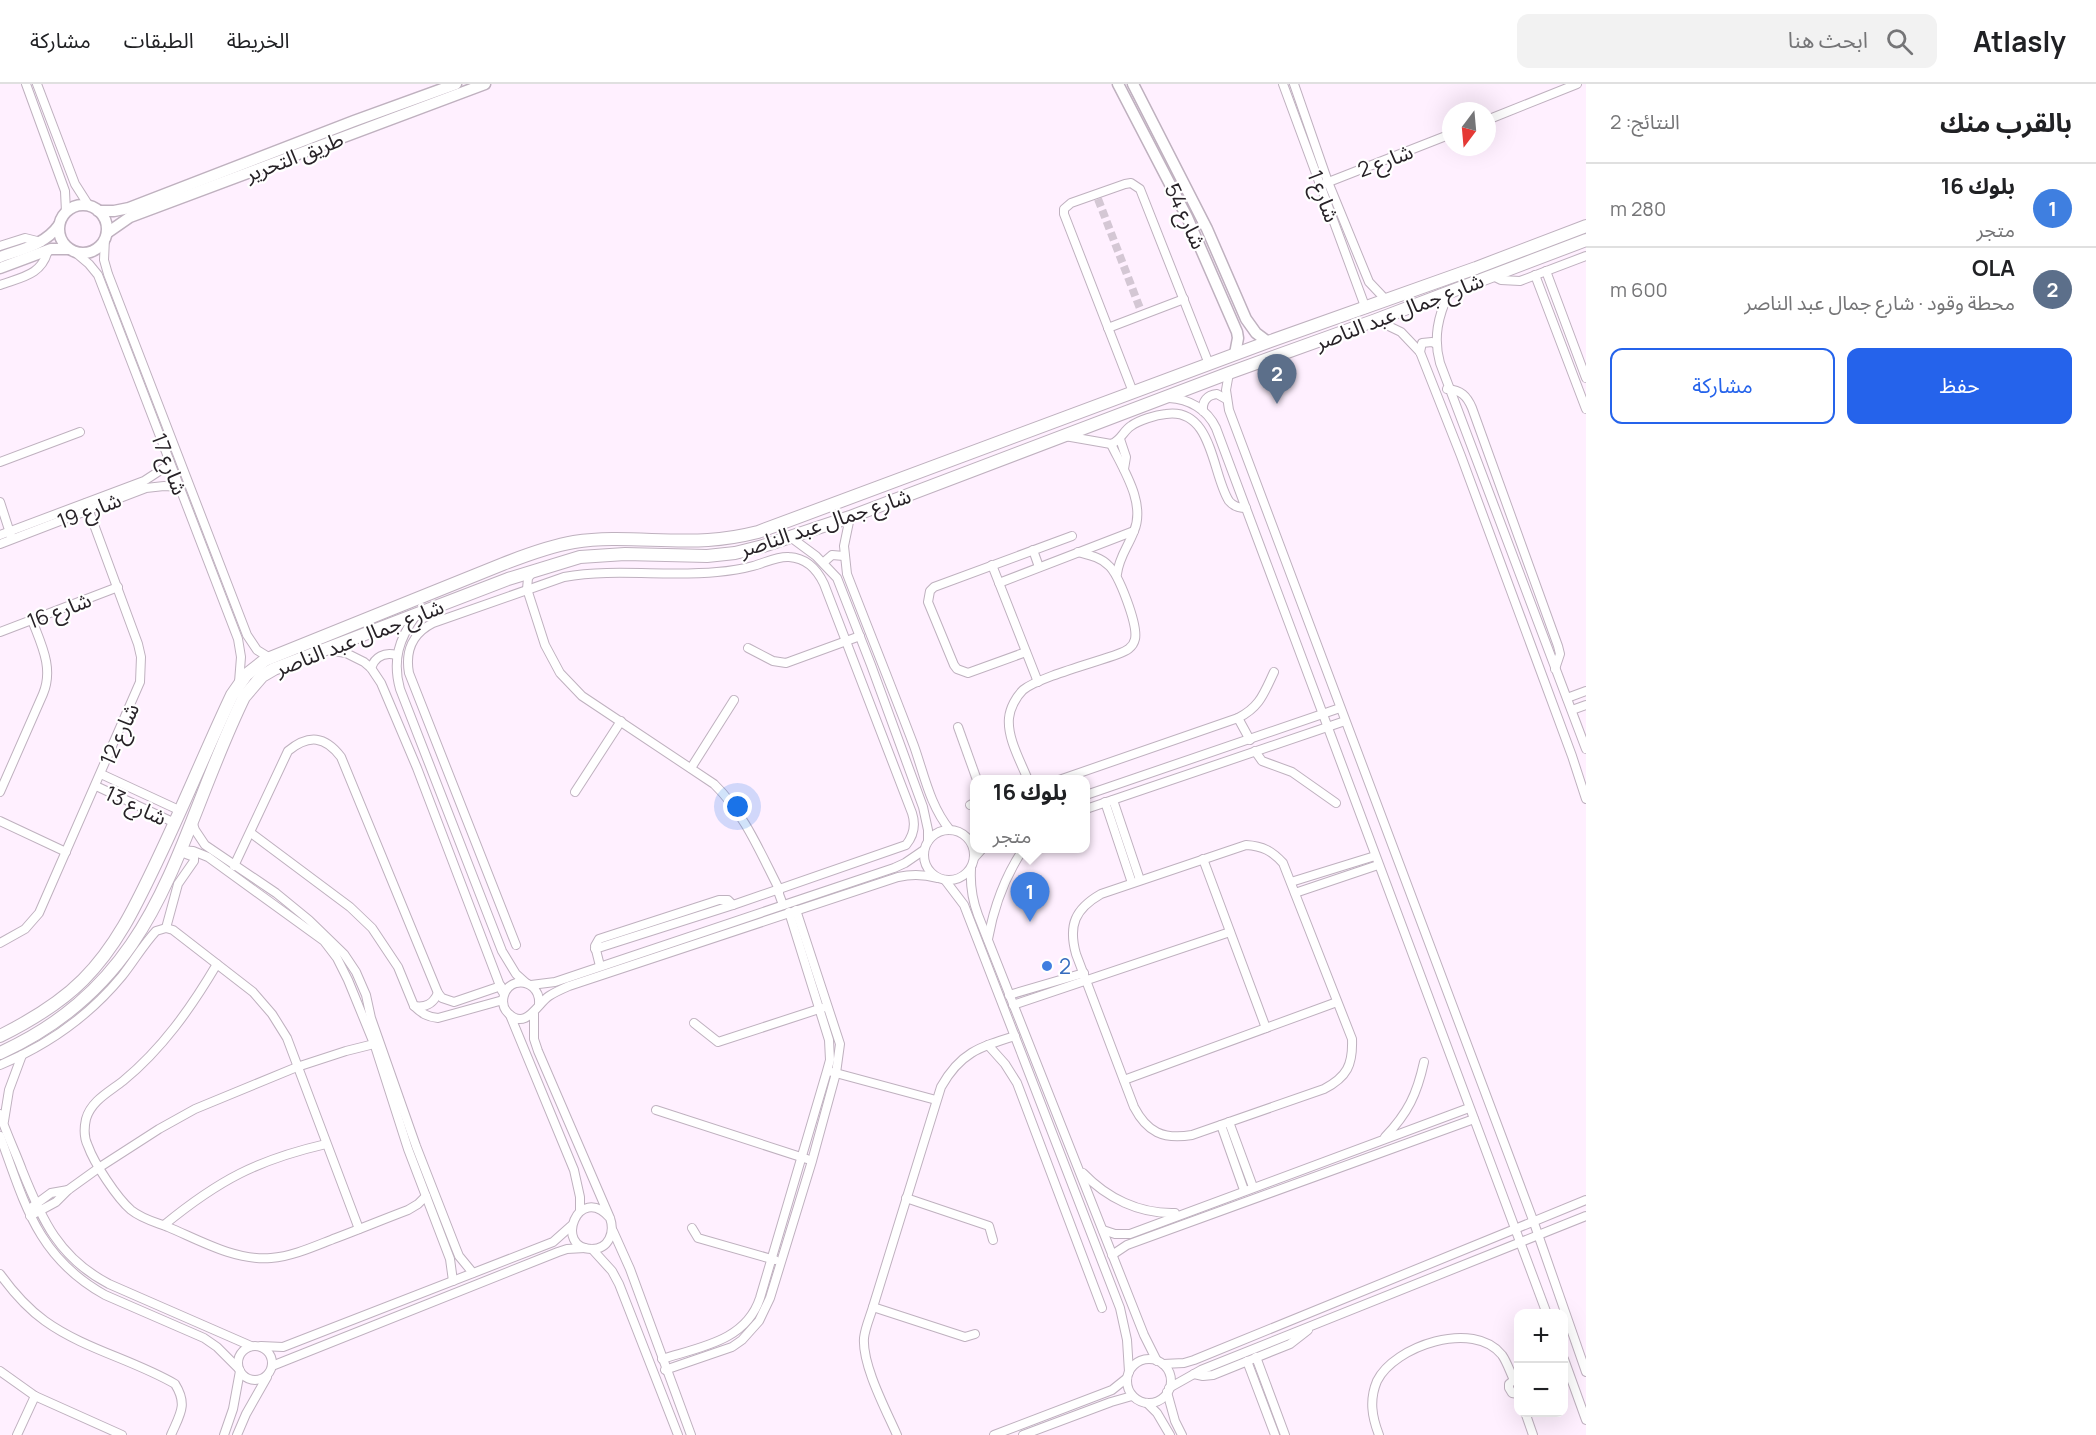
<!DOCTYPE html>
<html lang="ar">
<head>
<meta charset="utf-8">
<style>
	:root { --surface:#fff; --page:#f2f2f2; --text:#202124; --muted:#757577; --line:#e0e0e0; --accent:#2563eb }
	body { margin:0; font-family:Manrope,"Noto Sans Arabic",sans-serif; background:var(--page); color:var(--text); direction:rtl }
	.controls { position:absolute; right:18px; bottom:18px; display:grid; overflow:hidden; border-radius:12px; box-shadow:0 6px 24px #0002 }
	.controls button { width:54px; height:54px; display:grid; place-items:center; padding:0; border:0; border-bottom:2px solid var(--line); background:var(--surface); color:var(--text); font:30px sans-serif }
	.compass { position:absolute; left:1442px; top:18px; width:54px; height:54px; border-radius:50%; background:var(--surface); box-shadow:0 6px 24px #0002; rotate:196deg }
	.you { position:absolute; left:738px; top:723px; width:21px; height:21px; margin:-15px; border:4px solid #fff; border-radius:50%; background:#1a73e8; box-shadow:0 0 0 9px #1a73e833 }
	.badge { display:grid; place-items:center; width:39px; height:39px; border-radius:50%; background:var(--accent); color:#fff; font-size:20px; font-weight:700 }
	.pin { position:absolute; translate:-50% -50px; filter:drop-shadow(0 2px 3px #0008) }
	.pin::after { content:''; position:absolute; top:32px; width:21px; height:18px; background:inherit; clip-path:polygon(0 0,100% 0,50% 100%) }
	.popup { position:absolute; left:970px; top:691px; width:120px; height:78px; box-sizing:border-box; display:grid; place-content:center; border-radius:12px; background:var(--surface); filter:drop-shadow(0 2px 4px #0005); font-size:20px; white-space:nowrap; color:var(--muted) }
	.popup b { font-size:22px; color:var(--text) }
	.popup::after { content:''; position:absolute; left:50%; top:100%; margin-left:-12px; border:12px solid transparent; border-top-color:var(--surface) }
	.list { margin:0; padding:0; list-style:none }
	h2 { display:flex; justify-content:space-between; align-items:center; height:78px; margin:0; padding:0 24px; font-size:26px }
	h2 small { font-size:20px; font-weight:400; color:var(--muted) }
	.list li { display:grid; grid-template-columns:39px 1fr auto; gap:18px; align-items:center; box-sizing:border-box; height:84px; padding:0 24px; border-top:2px solid var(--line) }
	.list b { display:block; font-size:22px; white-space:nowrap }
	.list p { margin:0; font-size:20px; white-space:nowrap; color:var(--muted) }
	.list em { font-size:20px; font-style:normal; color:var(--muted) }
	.actions { display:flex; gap:12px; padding:18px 24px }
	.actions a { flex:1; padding:14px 0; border:2px solid var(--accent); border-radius:12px; text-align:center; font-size:21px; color:var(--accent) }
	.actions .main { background:var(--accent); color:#fff }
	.icon { flex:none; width:33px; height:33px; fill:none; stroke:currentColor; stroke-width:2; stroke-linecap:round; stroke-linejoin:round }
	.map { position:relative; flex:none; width:1586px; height:1351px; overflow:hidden; direction:ltr }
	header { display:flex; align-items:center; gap:36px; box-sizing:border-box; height:84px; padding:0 30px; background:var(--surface); border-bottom:2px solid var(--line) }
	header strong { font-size:28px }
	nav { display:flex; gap:33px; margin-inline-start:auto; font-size:21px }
	.search { width:420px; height:54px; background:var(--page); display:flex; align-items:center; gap:15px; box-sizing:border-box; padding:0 21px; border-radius:12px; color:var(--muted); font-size:22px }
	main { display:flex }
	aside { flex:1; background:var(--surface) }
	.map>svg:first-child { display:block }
</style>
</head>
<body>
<header>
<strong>Atlasly</strong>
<div class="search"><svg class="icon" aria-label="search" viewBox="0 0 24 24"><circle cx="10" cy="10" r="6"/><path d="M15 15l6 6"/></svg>ابحث هنا</div>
<nav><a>الخريطة</a><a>الطبقات</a><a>مشاركة</a></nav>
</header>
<main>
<aside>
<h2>بالقرب منك<small>النتائج: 2</small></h2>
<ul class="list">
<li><span class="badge" style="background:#3f7fe0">1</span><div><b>بلوك 16</b><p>متجر</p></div><em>280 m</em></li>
<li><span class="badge" style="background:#5c6f8a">2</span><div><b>OLA</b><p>محطة وقود · شارع جمال عبد الناصر</p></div><em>600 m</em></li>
</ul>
<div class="actions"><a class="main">حفظ</a><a>مشاركة</a></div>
</aside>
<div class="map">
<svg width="1586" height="1351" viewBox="0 0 1586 1351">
	<rect width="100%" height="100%" fill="#fff0ff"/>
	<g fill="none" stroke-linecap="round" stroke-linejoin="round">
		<path stroke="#d4c7d4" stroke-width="8" stroke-dasharray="8 4" stroke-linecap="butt" d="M1098 115 1141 227"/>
		<g stroke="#bfb1bf" stroke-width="10">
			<g id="minor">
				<path d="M26 0 65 107 66 128"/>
				<path d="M37 0 75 100 89 122"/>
				<path d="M1283 0 1366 225"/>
				<path d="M1294 0 1328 98 1369 198 1387 217"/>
				<path d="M1487 36 1577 0"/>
				<path d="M1326 99 1451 50"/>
				<path d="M105 154 104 176 108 190 247 551 257 566 270 574"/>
				<path d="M0 162 25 154 41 158"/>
				<path d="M76 169 89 180 98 191 238 555 241 573 239 598"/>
				<path d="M1546 187 1586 294"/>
				<path d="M1535 191 1586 325"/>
				<path d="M1493 192 1501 196 1520 197 1586 172"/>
				<path d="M0 201C22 193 42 191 48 166"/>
				<path d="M1449 209C1438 232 1433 254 1440 279L1586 665"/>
				<path d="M1376 236 1401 248 1420 268 1461 372 1572 672 1586 715"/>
				<path d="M1108 244 1184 215"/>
				<path d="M1420 268 1422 259 1432 258 1436 260"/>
				<path d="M1229 289 1226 306 1229 326 1533 1136 1586 1288"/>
				<path d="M1447 305C1461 306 1467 312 1472 324L1558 562 1560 570 1555 585"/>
				<path d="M1133 308 1064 130V125L1071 119 1125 100 1131 99 1140 105 1209 280"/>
				<path d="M1169 314C1189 315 1207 325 1216 344L1547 1230"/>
				<path d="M1203 327C1202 317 1207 311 1217 310L1226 315"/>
				<path d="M1065 352 1111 360C1121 357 1123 347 1131 342 1139 336 1156 331 1166 330 1213 323 1212 391 1229 417 1233 422 1239 424 1246 424"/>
				<path d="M1120 355 1126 373 1124 385"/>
				<path d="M1111 360C1123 385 1146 419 1134 447 1128 463 1119 473 1117 490"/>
				<path d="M0 378 80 348"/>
				<path d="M0 418 11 452"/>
				<path d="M850 433 844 462 847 490C869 547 892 604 914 662 924 690 930 722 950 746"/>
				<path d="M0 451 144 397 170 380"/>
				<path d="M789 452 816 472 837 494 871 581 923 723 928 746V757"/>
				<path d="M0 460 146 404 164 402 179 403"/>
				<path d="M1033 466 1039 483"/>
				<path d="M824 478 832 471 844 472"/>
				<path d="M992 481 1038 598"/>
				<path d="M534 486 528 494 527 505 545 561 560 589 582 612 714 700C744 729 760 768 779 805V810L783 821"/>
				<path d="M999 499 1134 447"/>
				<path d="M416 531C399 555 392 576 400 605L502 867 516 890 526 899"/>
				<path d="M0 548 118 503"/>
				<path d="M748 564 773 577 786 579 860 552"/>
				<path d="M327 566 346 569 364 578 371 584 381 599 417 684 502 907"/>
				<path d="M1026 568 968 589 957 585 954 581 928 518 930 507 934 503 1072 452"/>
				<path d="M371 584C375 573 384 568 396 571"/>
				<path d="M1567 614 1586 607"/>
				<path d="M1572 626 1586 621"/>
				<path d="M1238 634 1250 656"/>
				<path d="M958 643 977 696"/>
				<path d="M1255 667 1262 677 1292 688 1336 719"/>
				<path d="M691 684 734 616"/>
				<path d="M101 690 181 727"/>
				<path d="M1028 696C1021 678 1007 654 1009 634 1010 624 1016 613 1023 606 1039 593 1097 578 1118 570 1126 567 1133 564 1135 555 1138 541 1119 490 1108 481 1100 473 1089 471 1078 468"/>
				<path d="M1059 696 1238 634C1260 623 1264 609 1274 588"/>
				<path d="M96 702 175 739"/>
				<path d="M0 708 43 610C54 584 41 560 32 536"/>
				<path d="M575 708 621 637"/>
				<path d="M1086 711 1340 624"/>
				<path d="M1113 716 1140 796"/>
				<path d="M1105 718 1132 799"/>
				<path d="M970 721 974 719"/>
				<path d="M1086 725 1345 637"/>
				<path d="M0 737 66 768"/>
				<path d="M192 737 195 746 205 761 276 809 309 836 344 870 356 888 366 911 371 934 416 1062 455 1162 459 1172 473 1189"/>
				<circle cx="949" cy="771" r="25"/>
				<path d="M251 749 350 823 372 844 398 883 414 922C422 930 428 933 438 934L503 916"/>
				<path d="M1246 761C1263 762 1272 767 1283 779L1352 955C1353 981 1347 993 1324 1005L1192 1051C1163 1056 1147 1048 1134 1023L1076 870C1068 841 1075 825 1101 810Z"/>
				<path d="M181 766 193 767 208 773 324 857 337 874 348 896 375 962 408 1065 450 1175 453 1197"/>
				<path d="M974 774 983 764"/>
				<path d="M1203 775 1266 944"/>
				<path d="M234 782 288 667C309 650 325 652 341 673L438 909 442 914 454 918 501 902"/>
				<path d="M971 785C970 802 972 815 978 831L1144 1251 1157 1277"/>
				<path d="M945 796 964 821 1120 1224 1127 1256 1129 1288"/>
				<path d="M1291 798 1375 772"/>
				<path d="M1295 809 1378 781"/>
				<path d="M166 844 178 800 194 777V773L186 770"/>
				<path d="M988 855C994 822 1005 792 1024 764"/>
				<path d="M0 859 25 845 39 829 140 598 141 573 138 560 86 419"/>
				<path d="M516 861 409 589C405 567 413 549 433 539L564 493C614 484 666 493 717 488 729 487 742 485 753 482 765 479 777 472 789 473 806 474 817 485 824 500L912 729C916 741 914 751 906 761L733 821 595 865"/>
				<path d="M217 880C191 924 162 965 123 997 109 1008 91 1017 86 1035 84 1044 84 1054 88 1062 94 1079 117 1114 131 1126 142 1135 155 1138 168 1143 199 1156 235 1177 271 1174 294 1172 315 1162 336 1154 360 1145 384 1135 408 1126L418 1120 426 1112"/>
				<path d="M600 882 595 862 599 855 719 816H728L733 821"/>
				<path d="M531 901 555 898 894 784 905 779 924 766"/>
				<path d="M1009 911 1084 889"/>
				<path d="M539 920C540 907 530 896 516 899 503 903 499 920 508 929 526 947 537 920 549 912 555 908 562 905 569 902L898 793C912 790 923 790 937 794"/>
				<path d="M1013 921 1230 848"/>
				<path d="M414 922C426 924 433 920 438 909"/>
				<path d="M534 930V955L538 967 610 1134C615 1148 609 1165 592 1165 553 1165 578 1098 610 1134"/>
				<path d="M510 931 574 1086 580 1113V1127"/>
				<path d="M694 939 718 958 822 924"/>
				<path d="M988 961 1005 980 1017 999 1102 1224"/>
				<path d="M0 981C48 961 89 932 122 892 134 877 143 861 156 847L166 844 173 846 253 908 272 930 287 954 359 1145"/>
				<path d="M832 988 936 1016"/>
				<path d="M1124 996 1337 918"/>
				<path d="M656 1026 807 1075"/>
				<path d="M0 1030C6 1049 15 1067 22 1086 42 1136 59 1174 109 1200L251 1262"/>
				<path d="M4 1037 9 1006 22 971"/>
				<path d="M1229 1038 1253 1103"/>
				<path d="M1221 1041 1244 1106"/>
				<path d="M0 1052C25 1120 37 1173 105 1211L204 1254 217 1263 239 1285"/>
				<path d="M1385 1053C1408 1029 1417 1010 1424 978"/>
				<path d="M1083 1089C1107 1114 1139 1130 1175 1129"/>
				<path d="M906 1114 989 1142 993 1156"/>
				<path d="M32 1123 51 1109 68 1106"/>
				<path d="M30 1132 56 1118 68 1106 100 1083 159 1045 195 1025 297 983 346 967 374 960"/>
				<path d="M164 1141C219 1096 257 1076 326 1060"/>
				<path d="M692 1144 698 1154 775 1176"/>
				<path d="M1103 1146 1115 1150H1130L1469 1024"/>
				<path d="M613 1147 630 1185 691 1351"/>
				<path d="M592 1165 612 1187 619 1200 678 1351"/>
				<path d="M1112 1171 1127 1161 1474 1035"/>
				<path d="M0 1190C13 1208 27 1224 45 1237 84 1265 134 1276 175 1300 188 1321 180 1330 171 1351"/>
				<path d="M873 1223 965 1253 975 1250"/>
				<circle cx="255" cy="1279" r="17"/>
				<path d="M261 1262 283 1263 553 1158 571 1142"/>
				<path d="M1256 1273 1285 1351"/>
				<path d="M662 1275C700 1263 746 1257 760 1214L827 987 830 976 829 956 789 828"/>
				<path d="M1564 1275 1586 1336"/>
				<circle cx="1149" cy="1297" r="22"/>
				<path d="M1247 1277 1275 1351"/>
				<path d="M1163 1280 1184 1279 1194 1276 1586 1116"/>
				<path d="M272 1282 558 1168 567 1165 585 1164"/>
				<path d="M665 1286 732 1263 742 1256 759 1237 770 1214 812 1077 836 989 840 960 796 826"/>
				<path d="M0 1287 35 1312 122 1351"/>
				<path d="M1194 1290 1203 1292 1213 1291 1290 1260 1308 1246"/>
				<path d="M1514 1296 1509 1300V1304L1512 1309 1518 1310"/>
				<path d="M1169 1304 1201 1286 1586 1132"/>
				<path d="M1167 1308 1175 1337 1182 1351"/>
				<path d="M1147 1319 1157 1329 1170 1351"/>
				<path d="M1525 1328 1533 1351"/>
				<path d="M17 1351 35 1312"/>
				<path d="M224 1351 233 1325 240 1287"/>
				<path d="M237 1351 246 1330 267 1293"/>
				<path d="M897 1351C886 1326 862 1281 864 1254 865 1244 870 1233 873 1223L941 1003C960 969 979 963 1015 952"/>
				<path d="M994 1351 1112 1306 1127 1294"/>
				<path d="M1023 1351 1111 1318 1132 1312"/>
				<path d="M1379 1351C1372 1333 1369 1316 1377 1297 1394 1262 1474 1235 1502 1271 1507 1278 1510 1288 1514 1296"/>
			</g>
		</g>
		<g stroke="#bfb1bf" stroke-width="13">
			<g id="tertiary">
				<path d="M1118 0 1187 133 1237 248 1238 254 1235 270"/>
				<path d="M1133 0 1207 145 1246 235 1256 249 1268 258"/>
				<circle cx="83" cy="145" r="24"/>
				<path d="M98 127H114L129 124 354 37 456 0"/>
				<path d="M107 149 130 133 485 0"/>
				<path d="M0 173C22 165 45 161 59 141"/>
				<path d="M0 184 51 165H69"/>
			</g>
		</g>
		<g stroke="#bfb1bf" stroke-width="14">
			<g id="secondary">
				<path d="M0 952C30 937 59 920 83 896 117 862 136 821 157 777 183 723 206 666 232 611L246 591 265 576 503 480C526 471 550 462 574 458 618 451 664 459 708 456 725 455 742 452 758 448L1268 258 1476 184 1586 142"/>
				<path d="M0 969C164 894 174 757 244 613L262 592 274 585 508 495 580 473 625 470 707 472 735 469 763 462 850 433 1229 289 1376 236 1586 156"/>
			</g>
		</g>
		<use href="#minor" stroke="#fff" stroke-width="8"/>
		<use href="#tertiary" stroke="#fff" stroke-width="10"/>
		<use href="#secondary" stroke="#fff" stroke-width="12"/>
	</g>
	<circle fill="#3f7fe0" stroke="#fff" stroke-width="2" cx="1047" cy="882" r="6"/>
	<g text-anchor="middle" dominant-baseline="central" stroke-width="4.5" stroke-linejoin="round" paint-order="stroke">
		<g font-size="21" fill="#272227" stroke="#fff">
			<text transform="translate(294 72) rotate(-21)">طريق التحرير</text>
			<text transform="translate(1385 76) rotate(-21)">شارع 2</text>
			<text transform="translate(1324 112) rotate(69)">شارع 1</text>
			<text transform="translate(1186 132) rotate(65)">شارع 54</text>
			<text transform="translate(1399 227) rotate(-21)">شارع جمال عبد الناصر</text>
			<text transform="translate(170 380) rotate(69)">شارع 17</text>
			<text transform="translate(89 426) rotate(-21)">شارع 19</text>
			<text transform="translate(825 438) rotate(-18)">شارع جمال عبد الناصر</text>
			<text transform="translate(59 526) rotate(-21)">شارع 16</text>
			<text transform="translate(359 553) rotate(-21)">شارع جمال عبد الناصر</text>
			<text transform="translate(119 650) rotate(-66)">شارع 12</text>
			<text transform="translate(136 721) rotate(25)">شارع 13</text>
		</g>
		<g font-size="21" fill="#366cbe" stroke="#fff" text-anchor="start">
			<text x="1059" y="882">2</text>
		</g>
	</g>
</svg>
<div class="controls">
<button>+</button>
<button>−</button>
</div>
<svg class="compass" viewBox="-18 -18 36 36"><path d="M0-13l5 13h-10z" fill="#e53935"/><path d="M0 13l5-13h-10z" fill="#757577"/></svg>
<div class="you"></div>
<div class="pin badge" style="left:1030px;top:838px;background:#3f7fe0">1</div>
<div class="popup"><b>بلوك 16</b>متجر</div>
<div class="pin badge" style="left:1277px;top:320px;background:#5c6f8a">2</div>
</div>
</main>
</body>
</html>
